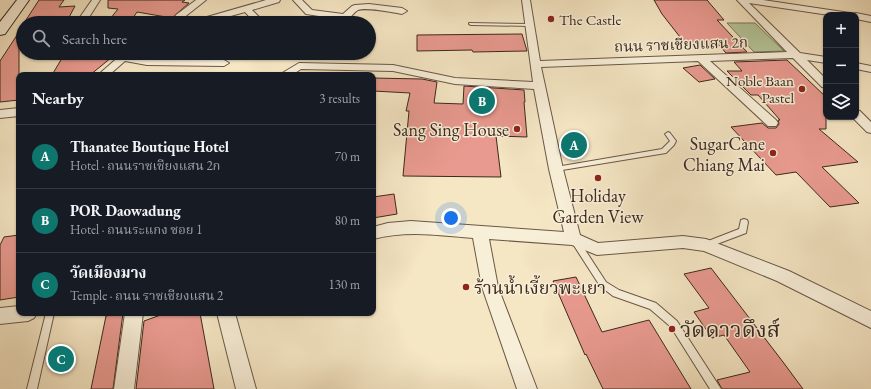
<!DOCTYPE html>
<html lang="en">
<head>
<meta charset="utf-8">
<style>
	:root { --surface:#171b24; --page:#20242c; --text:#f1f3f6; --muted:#9ea1a6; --line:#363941; --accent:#0f766e }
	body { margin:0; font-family:"EB Garamond","Noto Serif Thai",serif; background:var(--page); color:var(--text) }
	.controls { position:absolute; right:12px; top:12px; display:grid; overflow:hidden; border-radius:8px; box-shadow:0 1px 3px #0004 }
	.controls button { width:36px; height:36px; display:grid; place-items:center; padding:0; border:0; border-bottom:1px solid var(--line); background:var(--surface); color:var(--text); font:20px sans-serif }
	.you { position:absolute; left:451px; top:218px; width:14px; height:14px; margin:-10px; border:3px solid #fff; border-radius:50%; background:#1a73e8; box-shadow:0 0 0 6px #1a73e833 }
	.badge { display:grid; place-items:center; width:26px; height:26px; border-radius:50%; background:var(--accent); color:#fff; font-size:13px; font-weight:700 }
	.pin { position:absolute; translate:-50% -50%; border:2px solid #fff; box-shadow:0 1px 4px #0006 }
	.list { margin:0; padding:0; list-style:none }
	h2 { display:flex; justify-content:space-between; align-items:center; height:52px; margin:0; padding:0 16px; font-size:17px }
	h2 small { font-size:13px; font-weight:400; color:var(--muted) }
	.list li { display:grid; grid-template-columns:26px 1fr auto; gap:12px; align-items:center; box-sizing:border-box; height:64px; padding:0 16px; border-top:1px solid var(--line) }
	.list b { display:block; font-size:15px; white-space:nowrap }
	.list p { margin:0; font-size:13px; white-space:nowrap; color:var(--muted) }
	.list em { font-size:13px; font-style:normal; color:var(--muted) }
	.icon { flex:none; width:22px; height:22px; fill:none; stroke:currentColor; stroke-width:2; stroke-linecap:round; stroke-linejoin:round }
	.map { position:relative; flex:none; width:871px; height:389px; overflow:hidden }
	.search { position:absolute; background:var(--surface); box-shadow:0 1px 3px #0004; left:16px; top:16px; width:360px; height:44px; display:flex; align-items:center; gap:10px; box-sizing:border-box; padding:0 14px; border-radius:22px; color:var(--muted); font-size:15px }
	.panel { position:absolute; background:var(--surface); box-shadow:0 1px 3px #0004; left:16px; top:72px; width:360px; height:244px; border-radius:8px }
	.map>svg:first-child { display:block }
</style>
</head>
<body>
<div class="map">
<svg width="871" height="389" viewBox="0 0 871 389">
	<rect width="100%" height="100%" fill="#f5e6c4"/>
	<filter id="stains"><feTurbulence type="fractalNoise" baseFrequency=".005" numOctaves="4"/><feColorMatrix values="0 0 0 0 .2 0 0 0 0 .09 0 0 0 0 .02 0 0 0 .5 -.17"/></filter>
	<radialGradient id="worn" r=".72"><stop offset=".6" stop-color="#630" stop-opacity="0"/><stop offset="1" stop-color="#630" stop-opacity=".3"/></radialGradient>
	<path fill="#b5c699" stroke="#78775a" d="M727 23H755L784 51 754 52Z"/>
	<g fill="#e99a90" stroke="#3c281c">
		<path d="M39 0H64L59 7 75 6 66 23H24Z"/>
		<path d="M108 0H185L182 2 189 3 172 18 137 12 133 18 110 19 118 9 108 8Z"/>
		<path d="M654 0H707L724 20H717L747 52 726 53 719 45 687 46 662 14Z"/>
		<path d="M19 32V100L0 102V61Z"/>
		<path d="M522 34 527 51 473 52 472 50 417 51V35Z"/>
		<path d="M65 53H117L90 75 71 73 70 75H52Z"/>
		<path d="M787 60 826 97V129H819L858 162 822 167 859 203 830 207 796 172 776 175 731 127 762 123 768 128H776L779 124 778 120H780L758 95H751L727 71H742L734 62Z"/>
		<path d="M700 65 715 79 699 82 683 68Z"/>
		<path d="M373 78 422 79 437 82 434 103 463 104 464 86 524 90 525 102H524L527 137 496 136 501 177 403 176 409 111H406L410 93 373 91Z"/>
		<path d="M394 194 397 214 373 218V197Z"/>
		<path d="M19 235V297L0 300V245L4 237Z"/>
		<path d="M711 268 783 362 803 389H722L717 380 750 372 724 335 712 338 694 312 709 308 684 274Z"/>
		<path d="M576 277 602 332 649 320 691 389H603L586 354 585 355 553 281Z"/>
		<path d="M120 313H123L113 389H91L106 316Z"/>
		<path d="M166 313H200L214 389H136L144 321Z"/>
	</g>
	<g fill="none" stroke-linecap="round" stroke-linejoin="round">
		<g stroke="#6a5846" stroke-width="2">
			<g id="lane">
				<path d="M469 23 531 24 533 25 531 26 471 25 469 24Z"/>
				<path d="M668 132 670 133 676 141 674 145 666 153 556 171 553 169 556 167 662 149 670 141 665 134Z"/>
				<path d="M744 219 747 220 748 222 746 233 709 247 706 248 703 247 702 245 703 243 739 229 741 220Z"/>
				<path d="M575 238 578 239 606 282 619 290 656 303 677 321 721 389H710L671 327 650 309 613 296 600 286 571 241 572 239Z"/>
				<path d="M46 313H54L37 389H27Z"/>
			</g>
		</g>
		<g stroke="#6a5846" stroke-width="2">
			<g id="street">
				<path d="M92 0H100L86 22H80L78 20Z"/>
				<path d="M196 0H206L182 19 180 23H170L176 15Z"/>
				<path d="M266 0H280L279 2 252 10 262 20 268 21 270 23H255L245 12 206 23H191L193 21Z"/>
				<path d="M293 0H302L312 10 343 14 352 6 355 5 369 4 402 8 407 11 402 14C391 12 367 7 358 10 353 13 351 18 345 20L306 14Z"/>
				<path d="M522 0H530L540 61 787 52 737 0H763L850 13 852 15H829L749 3 800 53 826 57V63L807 60 826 79V88L822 87 793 58 710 61 776 120 778 123 776 126H768L698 61 541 67 563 169 580 235 598 243 683 236 706 239 789 271 871 311V328L777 281 704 251 683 248 597 255 572 245 489 239 498 287 537 389H517L482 287 473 238C439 235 406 230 373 239V227L388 223 411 221 564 232 549 169 534 89 455 84 393 71 301 69 292 75H279L299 63 393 65 455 78 533 82Z"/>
				<path d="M856 13 871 16V22L856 19V15H852Z"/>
				<path d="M123 53H134L131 56 147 59 224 60 229 63 224 66 147 65 125 61 109 75H98Z"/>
				<path d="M856 63 871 66V72L856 69Z"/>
				<path d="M19 108V116L0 118V110Z"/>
				<path d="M856 110 860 111 871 122V133L867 132 852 117H856Z"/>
				<path d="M19 306V313H37L34 318 28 321 0 324V308Z"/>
				<path d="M125 313H143L134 389H114Z"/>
				<path d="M217 313H235L256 389H236Z"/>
			</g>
		</g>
		<g stroke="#3c281c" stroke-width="2">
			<path id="secondary" d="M17 0H29L5 34 0 35V22Z"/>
		</g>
		<use href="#lane" fill="#f8efd9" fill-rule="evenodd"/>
		<use href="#street" fill="#f8efd9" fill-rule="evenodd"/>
		<use href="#secondary" fill="#f8efd9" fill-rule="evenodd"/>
	</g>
	<g fill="#8f2418" stroke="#f8efd9" stroke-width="1.5">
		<circle cx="551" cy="19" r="4"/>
		<circle cx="802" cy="89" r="4"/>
		<circle cx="517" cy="129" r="4"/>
		<circle cx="773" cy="153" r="4"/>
		<circle cx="598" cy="178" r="4"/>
		<circle cx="466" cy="287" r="4"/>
		<circle cx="672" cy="329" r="4"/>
	</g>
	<g text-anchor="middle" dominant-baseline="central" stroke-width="3" stroke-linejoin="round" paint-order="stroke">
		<g font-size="15" fill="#3c281c" stroke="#f8efd9" text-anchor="start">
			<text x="559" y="19">The Castle</text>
			<text x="794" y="80" text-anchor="end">Noble Baan<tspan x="794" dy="17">Pastel</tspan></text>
		</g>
		<g font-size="15" fill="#3c281c" stroke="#f8efd9">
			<text transform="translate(681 44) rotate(-2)">ถนน ราชเชียงแสน 2ก</text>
		</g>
		<g font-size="18" fill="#3c281c" stroke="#f8efd9" text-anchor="end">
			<text x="509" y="129">Sang Sing House</text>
			<text x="765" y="143">SugarCane<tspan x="765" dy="21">Chiang Mai</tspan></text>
			<text x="598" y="195" text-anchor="middle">Holiday<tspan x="598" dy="21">Garden View</tspan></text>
			<text x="474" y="287" text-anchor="start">ร้านน้ำเงี้ยวพะเยา</text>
		</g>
		<g font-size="22" fill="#3c281c" stroke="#f8efd9" text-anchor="start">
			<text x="680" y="329">วัดดาวดึงส์</text>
		</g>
	</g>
	<rect width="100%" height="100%" filter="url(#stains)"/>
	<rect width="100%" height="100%" fill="url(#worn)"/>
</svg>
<div class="controls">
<button>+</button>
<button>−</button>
<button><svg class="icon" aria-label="layers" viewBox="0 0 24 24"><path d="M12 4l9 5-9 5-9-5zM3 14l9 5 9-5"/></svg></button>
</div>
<div class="you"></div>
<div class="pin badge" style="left:574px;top:145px">A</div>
<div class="pin badge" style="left:482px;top:101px">B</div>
<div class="pin badge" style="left:61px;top:359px">C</div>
<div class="search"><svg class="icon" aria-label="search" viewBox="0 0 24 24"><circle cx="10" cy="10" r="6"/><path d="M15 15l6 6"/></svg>Search here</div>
<section class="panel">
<h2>Nearby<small>3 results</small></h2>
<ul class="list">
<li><span class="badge">A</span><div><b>Thanatee Boutique Hotel</b><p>Hotel · ถนนราชเชียงแสน 2ก</p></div><em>70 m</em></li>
<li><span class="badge">B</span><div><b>POR Daowadung</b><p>Hotel · ถนนระแกง ซอย 1</p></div><em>80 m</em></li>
<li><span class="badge">C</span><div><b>วัดเมืองมาง</b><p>Temple · ถนน ราชเชียงแสน 2</p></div><em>130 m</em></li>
</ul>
</section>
</div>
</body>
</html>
